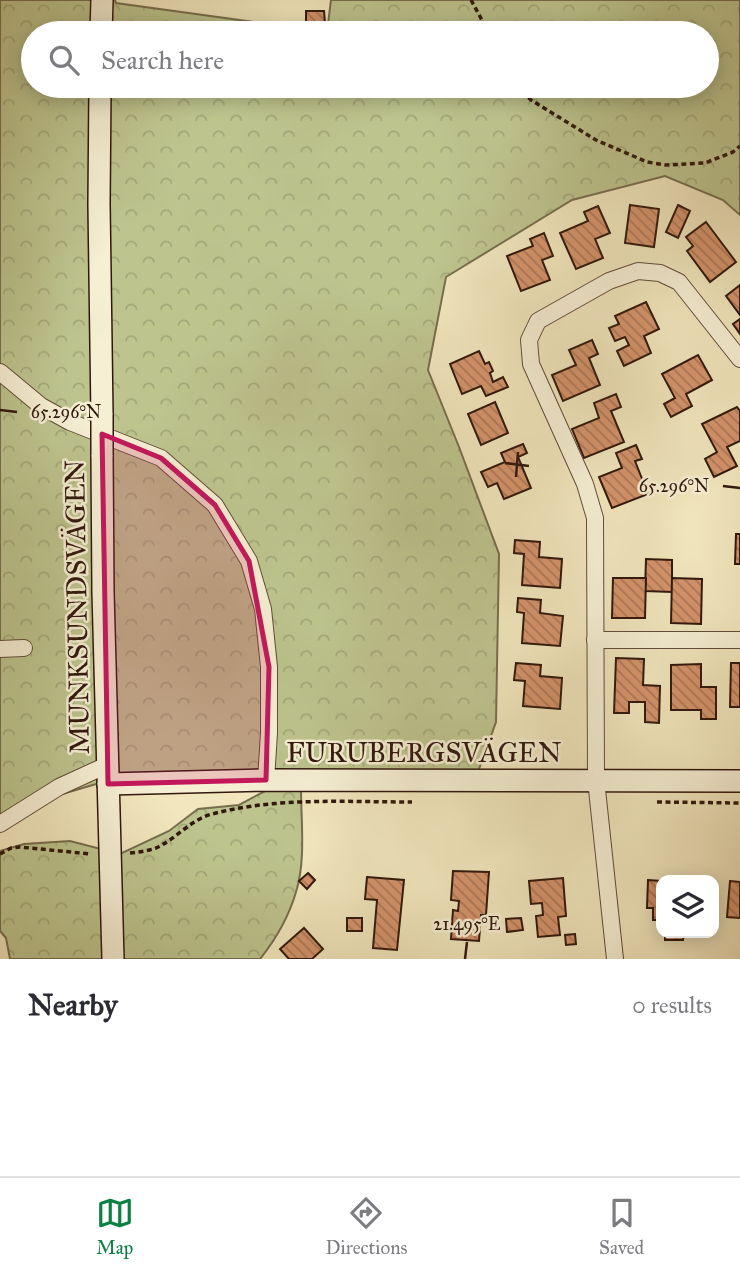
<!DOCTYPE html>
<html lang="en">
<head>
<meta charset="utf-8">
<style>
	:root { --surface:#fff; --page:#f7f7f7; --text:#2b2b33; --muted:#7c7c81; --line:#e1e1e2; --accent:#0b8043 }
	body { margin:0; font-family:"IM FELL Great Primer",serif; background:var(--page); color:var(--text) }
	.controls { position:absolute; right:21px; bottom:21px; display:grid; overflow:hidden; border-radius:14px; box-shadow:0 4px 18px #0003 }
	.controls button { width:63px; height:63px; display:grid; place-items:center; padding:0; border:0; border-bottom:2px solid var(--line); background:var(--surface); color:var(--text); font:35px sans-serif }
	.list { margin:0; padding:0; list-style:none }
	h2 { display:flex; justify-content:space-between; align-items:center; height:91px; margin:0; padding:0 28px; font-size:30px }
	h2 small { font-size:23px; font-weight:400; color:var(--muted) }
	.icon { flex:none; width:38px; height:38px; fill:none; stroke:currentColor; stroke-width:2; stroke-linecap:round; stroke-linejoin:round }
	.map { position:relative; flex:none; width:740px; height:959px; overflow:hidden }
	.search { position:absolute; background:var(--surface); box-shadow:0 4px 18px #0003; left:21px; right:21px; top:21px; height:77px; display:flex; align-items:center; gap:18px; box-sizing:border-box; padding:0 24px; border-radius:38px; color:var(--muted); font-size:26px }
	.sheet { height:217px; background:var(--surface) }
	nav { display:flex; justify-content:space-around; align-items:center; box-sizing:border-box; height:98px; border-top:2px solid var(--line); background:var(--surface); font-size:19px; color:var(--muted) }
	nav a { display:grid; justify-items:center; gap:4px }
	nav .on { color:var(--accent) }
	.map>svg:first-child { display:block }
</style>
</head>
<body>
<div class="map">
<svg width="740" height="959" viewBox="0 0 740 959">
	<defs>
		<pattern id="forest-crowns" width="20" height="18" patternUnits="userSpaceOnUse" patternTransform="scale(1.75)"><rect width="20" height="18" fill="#bdc48e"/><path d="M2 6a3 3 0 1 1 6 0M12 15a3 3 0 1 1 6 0" fill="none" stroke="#a3a879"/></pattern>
		<pattern id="building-back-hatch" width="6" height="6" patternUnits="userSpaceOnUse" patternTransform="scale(1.75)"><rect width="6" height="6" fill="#d4936b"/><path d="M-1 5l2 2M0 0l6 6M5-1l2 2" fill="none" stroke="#ad7756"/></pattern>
	</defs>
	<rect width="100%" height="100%" fill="#f1e6bd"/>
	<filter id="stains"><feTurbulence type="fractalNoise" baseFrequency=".00286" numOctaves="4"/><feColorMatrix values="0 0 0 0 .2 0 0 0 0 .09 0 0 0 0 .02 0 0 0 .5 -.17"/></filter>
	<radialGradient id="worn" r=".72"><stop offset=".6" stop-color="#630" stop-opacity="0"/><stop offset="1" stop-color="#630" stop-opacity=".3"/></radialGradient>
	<g fill="url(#forest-crowns)" stroke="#776e4e" stroke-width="2" fill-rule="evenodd">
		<path d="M0 0H115L116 3 327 32 331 0H740V215L723 200 665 176 572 200 446 277 428 370 459 447 499 554 496 722 475 780 120 777 35 802 0 824ZM33 33H707V86H33Z"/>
		<path d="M301 788C301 822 306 860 296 892 289 916 276 939 260 959H10L6 938 0 931V851L24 844 70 841 120 854 169 831 198 809 239 805 267 790Z"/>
	</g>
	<g fill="url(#building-back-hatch)" stroke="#31180d" stroke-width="2">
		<path d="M306 11H324L325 23H306Z"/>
		<path d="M630 205 659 209 654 247 625 243Z"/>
		<path d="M678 205 690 211 678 238 666 232Z"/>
		<path d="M598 206 610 233 595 239 603 258 576 269 560 233 588 221 584 212Z"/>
		<path d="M706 222 736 262 710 282 687 251 693 246 686 237Z"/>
		<path d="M544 233 553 256 542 260 550 280 521 291 507 256 533 246 530 239Z"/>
		<path d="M740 285V315L726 296Z"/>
		<path d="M646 302 659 329 644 336 651 353 624 366 617 351 629 345 625 337 615 341 609 328 619 324 615 316Z"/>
		<path d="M740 319V334L733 324Z"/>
		<path d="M592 340 598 354 589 358 600 385 563 401 552 375 576 365 569 350Z"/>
		<path d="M479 351 485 364 489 362 493 371 490 373 493 382 503 377 508 387 486 396 481 386 462 394 450 364Z"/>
		<path d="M698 355 712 380 686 394 692 406 671 417 664 404 675 398 662 374Z"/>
		<path d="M616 394 621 407 611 411 624 442 584 458 572 429 599 418 594 403Z"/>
		<path d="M495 402 508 433 481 445 468 414Z"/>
		<path d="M737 407 740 411V441L727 447 737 466 714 477 705 459 717 452 702 424Z"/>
		<path d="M523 444 527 453 518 457 531 488 504 499 497 483 488 487 481 472 505 462 501 453Z"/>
		<path d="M636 445 642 459 635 461 648 494 612 508 599 477 622 468 616 453Z"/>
		<path d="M736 534H740V564H735Z"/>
		<path d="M515 540 540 542 539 557 562 559 560 588 522 585 524 554 514 553Z"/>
		<path d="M646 559 672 560V592L645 591Z"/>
		<path d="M613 578H646L645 618H612Z"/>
		<path d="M672 578 702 579 701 624 671 623Z"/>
		<path d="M518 598 541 600 540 613 563 616 560 646 522 643 524 613 517 612Z"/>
		<path d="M616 658 644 659 643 685 660 686 659 723 645 722V702H629V713H614Z"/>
		<path d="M516 663 541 665 540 676 562 678 560 709 523 706 525 681 514 680Z"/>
		<path d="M731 663H740V707H730Z"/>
		<path d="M701 664V687H716V719H701V710H671V665Z"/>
		<path d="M453 871 489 872 486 915H481L479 941 451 939 453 910 458 911 459 901 451 900Z"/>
		<path d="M308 873 315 880 307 889 299 881Z"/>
		<path d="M367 877 404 880 397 950 373 948 377 900 365 899Z"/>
		<path d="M563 878 566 916 558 917 560 935 538 937 536 916 543 915 542 903 531 904 529 881Z"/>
		<path d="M648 880 661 881V920H653V908H647Z"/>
		<path d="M730 881 740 882V918L727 917Z"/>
		<rect x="347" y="918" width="15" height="13"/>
		<path d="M521 918 523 930 507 932 506 919Z"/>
		<path d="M304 928 323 949 312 959H289L280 949Z"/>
		<path d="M665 933H684L683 940H665Z"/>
		<path d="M575 934 576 944 566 945 565 935Z"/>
	</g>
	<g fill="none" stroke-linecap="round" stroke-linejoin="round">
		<g stroke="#614c39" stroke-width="18">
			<g id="street">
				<path d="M0 372 41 406 70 422 161 458 215 505 249 561 263 609 269 667V733L266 780"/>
				<path d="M595 640H740"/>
				<path d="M0 649 24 648"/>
				<path d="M0 824 59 787 107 765"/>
				<path d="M615 959 596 780 595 518 585 484 531 364 529 340 538 321 609 281 638 271 660 273 679 282 740 359"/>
			</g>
		</g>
		<g stroke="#31180d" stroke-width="24">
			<g id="secondary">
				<path d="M101 33 102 0"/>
				<path d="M100 86 99 204 102 415"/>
				<path d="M102 455 103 592 113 959"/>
				<path d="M108 784 266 780 740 781"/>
			</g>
		</g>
		<g stroke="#31180d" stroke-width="3.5" stroke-dasharray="5 3.5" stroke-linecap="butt">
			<path d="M471 0 489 33"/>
			<path d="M516 86 531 100 596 140 647 162 666 165 705 163 733 152 740 146"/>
			<path d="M657 802 740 803"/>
			<path d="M130 853C139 852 148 851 156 848 176 839 190 820 212 814 276 797 345 802 412 802"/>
			<path d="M0 854 11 848 20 847 91 854"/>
		</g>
		<use href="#street" stroke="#f6efd4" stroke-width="16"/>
		<use href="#secondary" stroke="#f6efd4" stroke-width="21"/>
		<g stroke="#31180d" stroke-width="24" stroke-linecap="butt">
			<path id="secondary-bridge" d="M102 415V455"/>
		</g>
		<use href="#secondary-bridge" stroke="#f6efd4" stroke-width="21"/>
	</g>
	<path fill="#c2185b" fill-opacity="0.2" stroke="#c2185b" stroke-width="5" stroke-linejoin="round" d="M102 434 161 458 215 505 249 561 269 667 266 780 108 784Z"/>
	<path fill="none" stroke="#31180d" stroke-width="2.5" d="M0 410 17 412M505 463 529 466M516 477 518 452M723 486 740 488M465 959 467 942"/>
	<g text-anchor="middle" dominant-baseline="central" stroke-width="5" stroke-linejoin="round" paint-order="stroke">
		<g font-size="28" fill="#31180d" stroke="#f6efd4">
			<text transform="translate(77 607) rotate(-91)">MUNKSUNDSVÄGEN</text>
			<text x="424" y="752">FURUBERGSVÄGEN</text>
		</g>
	</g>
	<g font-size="18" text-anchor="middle" fill="#31180d" stroke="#f6efd4" stroke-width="5" stroke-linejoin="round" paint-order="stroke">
		<text x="66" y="418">65.296°N</text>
		<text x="674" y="492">65.296°N</text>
		<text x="467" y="930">21.495°E</text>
	</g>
	<rect width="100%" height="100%" filter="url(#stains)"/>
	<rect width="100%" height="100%" fill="url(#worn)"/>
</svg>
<div class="controls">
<button><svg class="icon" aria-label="layers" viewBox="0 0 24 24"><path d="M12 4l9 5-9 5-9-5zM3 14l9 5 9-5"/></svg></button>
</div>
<div class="search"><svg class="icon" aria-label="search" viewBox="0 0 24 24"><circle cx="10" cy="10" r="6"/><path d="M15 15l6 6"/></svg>Search here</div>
</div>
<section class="sheet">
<h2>Nearby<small>0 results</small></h2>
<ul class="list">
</ul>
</section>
<nav>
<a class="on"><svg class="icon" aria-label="map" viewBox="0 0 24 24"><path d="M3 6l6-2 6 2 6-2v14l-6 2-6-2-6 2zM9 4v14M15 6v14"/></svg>Map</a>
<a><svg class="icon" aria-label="directions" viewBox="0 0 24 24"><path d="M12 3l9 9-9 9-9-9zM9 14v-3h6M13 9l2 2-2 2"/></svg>Directions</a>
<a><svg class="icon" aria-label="saved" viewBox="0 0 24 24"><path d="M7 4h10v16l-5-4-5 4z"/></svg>Saved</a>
</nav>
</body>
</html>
